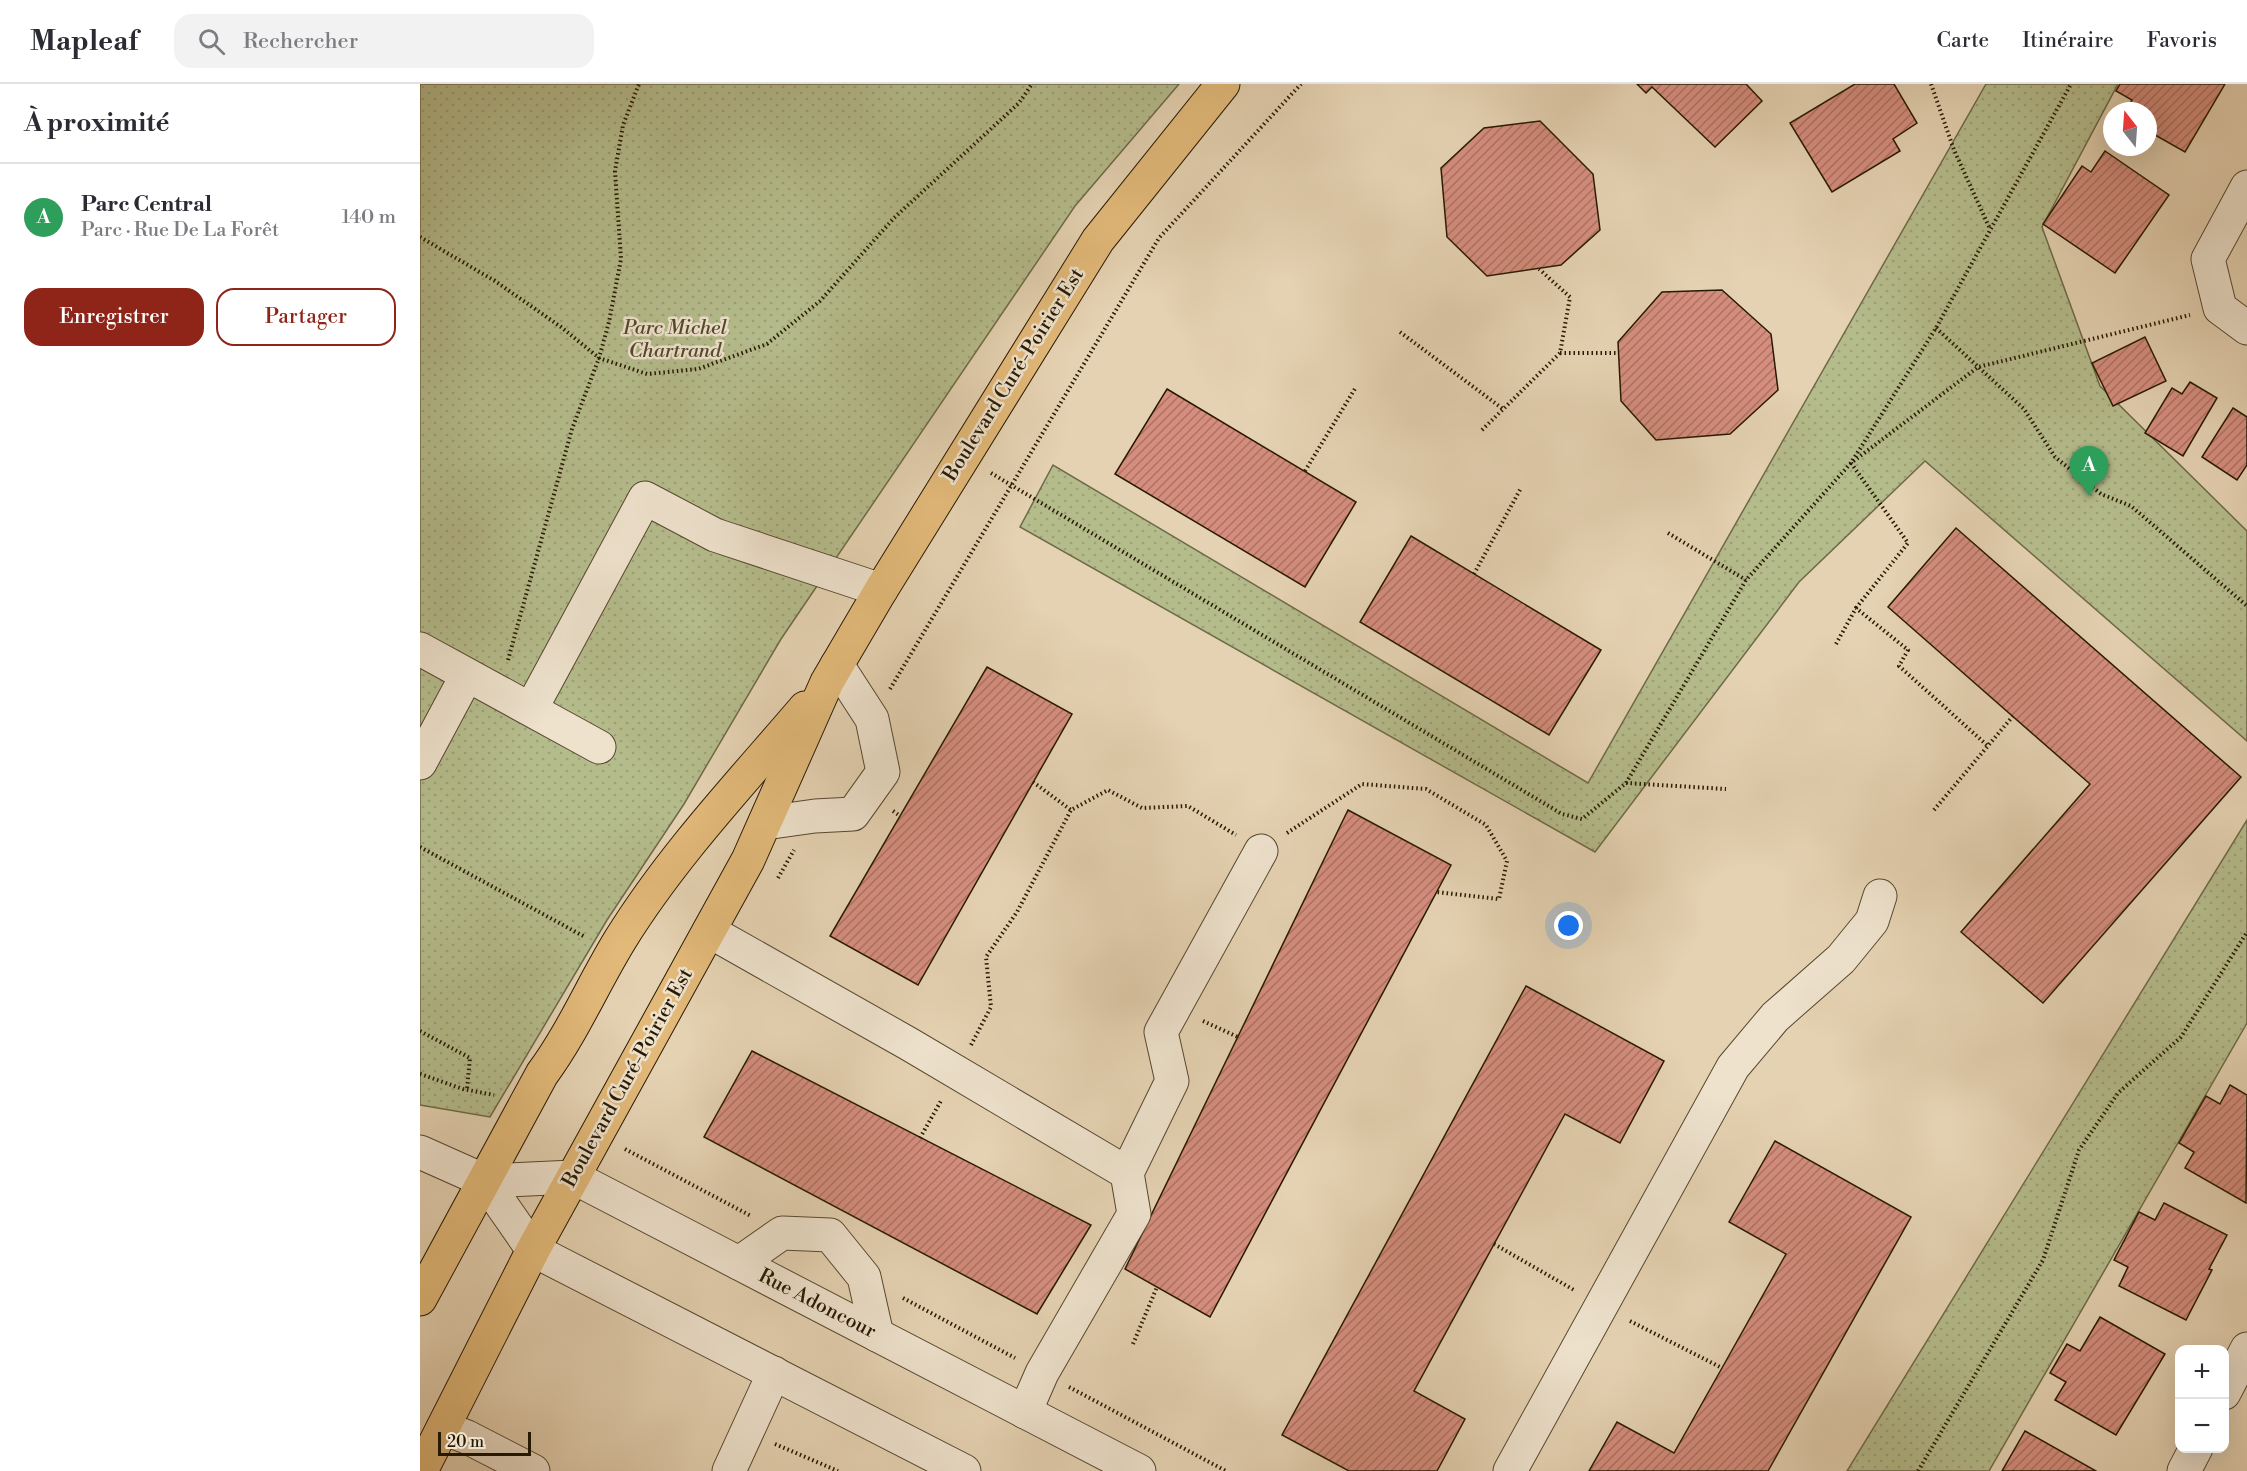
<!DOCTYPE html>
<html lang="fr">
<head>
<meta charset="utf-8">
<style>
	:root { --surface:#fff; --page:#f2f2f3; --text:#2b2b33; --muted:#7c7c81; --line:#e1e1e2; --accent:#8f2418 }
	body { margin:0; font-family:"Libre Bodoni",serif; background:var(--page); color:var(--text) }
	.controls { position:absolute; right:18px; bottom:18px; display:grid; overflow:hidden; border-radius:12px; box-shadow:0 6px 24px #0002 }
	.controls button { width:54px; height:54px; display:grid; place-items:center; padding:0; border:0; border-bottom:2px solid var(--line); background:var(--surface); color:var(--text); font:30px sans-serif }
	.compass { position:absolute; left:1683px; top:18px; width:54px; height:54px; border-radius:50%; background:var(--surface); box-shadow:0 6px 24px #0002; rotate:343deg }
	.scale { position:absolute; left:18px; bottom:15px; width:93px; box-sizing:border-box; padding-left:6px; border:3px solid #281903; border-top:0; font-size:16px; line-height:21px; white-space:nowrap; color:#281903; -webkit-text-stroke:4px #eee2cd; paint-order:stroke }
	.you { position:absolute; left:1149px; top:842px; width:21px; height:21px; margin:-15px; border:4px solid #fff; border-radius:50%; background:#1a73e8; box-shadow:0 0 0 9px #1a73e833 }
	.badge { display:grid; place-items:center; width:39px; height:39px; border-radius:50%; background:var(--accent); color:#fff; font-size:20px; font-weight:700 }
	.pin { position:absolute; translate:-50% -50px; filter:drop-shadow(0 2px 3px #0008) }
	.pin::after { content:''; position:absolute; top:32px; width:21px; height:18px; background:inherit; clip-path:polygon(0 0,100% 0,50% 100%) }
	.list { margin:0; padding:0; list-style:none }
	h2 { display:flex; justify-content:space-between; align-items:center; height:78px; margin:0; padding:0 24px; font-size:26px }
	h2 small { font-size:20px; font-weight:400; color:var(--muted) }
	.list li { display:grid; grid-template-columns:39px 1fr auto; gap:18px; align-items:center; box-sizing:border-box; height:108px; padding:0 24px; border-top:2px solid var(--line) }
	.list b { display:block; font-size:22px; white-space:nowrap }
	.list p { margin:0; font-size:20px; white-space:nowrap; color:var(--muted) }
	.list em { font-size:20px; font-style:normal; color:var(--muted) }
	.actions { display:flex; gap:12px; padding:18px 24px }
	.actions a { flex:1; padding:14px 0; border:2px solid var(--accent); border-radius:18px; text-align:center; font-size:21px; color:var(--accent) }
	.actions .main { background:var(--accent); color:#fff }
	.icon { flex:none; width:33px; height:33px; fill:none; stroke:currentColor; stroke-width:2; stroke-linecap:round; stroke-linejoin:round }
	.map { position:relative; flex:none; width:1827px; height:1387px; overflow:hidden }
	header { display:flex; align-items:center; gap:36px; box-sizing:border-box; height:84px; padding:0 30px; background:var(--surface); border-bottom:2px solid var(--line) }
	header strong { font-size:28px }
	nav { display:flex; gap:33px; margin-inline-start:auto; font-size:21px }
	.search { width:420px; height:54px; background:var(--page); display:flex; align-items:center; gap:15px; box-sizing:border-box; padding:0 21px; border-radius:18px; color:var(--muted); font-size:22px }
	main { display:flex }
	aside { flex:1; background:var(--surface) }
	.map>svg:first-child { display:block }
</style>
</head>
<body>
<header>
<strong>Mapleaf</strong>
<div class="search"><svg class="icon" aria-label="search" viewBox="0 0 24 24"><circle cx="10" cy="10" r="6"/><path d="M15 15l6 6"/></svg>Rechercher</div>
<nav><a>Carte</a><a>Itinéraire</a><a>Favoris</a></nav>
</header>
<main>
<aside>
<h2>À proximité<small></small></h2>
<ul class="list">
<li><span class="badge" style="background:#2e9e5b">A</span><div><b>Parc Central</b><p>Parc · Rue De La Forêt</p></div><em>140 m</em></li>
</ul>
<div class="actions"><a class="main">Enregistrer</a><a>Partager</a></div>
</aside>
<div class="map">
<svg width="1827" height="1387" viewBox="0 0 1827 1387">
	<defs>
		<pattern id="park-dots" width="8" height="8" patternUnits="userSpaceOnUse" patternTransform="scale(1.5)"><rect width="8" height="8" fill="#b5bc8c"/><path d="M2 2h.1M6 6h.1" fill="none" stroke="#9ca177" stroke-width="1.8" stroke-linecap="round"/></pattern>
		<pattern id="building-hatch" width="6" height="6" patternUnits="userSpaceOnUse" patternTransform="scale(1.5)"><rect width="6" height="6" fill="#d58d7d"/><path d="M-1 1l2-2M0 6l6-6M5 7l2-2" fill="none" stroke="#ad7264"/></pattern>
	</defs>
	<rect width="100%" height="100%" fill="#e5d2b2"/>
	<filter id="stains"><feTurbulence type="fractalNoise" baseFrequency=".00333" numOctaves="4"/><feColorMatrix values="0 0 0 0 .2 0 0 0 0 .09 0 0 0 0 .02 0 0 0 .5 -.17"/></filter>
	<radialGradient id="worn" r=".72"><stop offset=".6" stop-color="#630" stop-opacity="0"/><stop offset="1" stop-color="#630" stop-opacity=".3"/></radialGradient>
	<g fill="url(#park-dots)" stroke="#6e6a48" stroke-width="1.5">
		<path d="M0 0H759L655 122 361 555 264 720 187 836 70 1033 0 1021Z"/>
		<path d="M1566 0H1698L1622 143 1680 302 1827 447V657L1505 377 1379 498 1175 768 600 443 633 381 1168 699Z"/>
		<path d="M1827 736V939L1569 1387H1427Z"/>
	</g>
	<g fill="url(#building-hatch)" stroke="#281903" stroke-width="1.5">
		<path d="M1217 0H1326L1342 17 1295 63 1232 3 1226 9Z"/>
		<path d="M1435 0H1474L1497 39 1473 55 1480 67 1412 108 1370 39Z"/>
		<path d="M1700 0H1805L1765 68 1728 47V27H1706L1712 16 1696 7Z"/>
		<path d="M1120 37 1173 90 1180 146 1141 181 1067 192 1027 153 1021 84 1064 44Z"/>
		<path d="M1685 67 1749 111 1695 189 1623 140 1662 82 1671 88Z"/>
		<path d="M1302 206 1351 250 1358 306 1310 350 1236 356 1201 317 1198 258 1242 208Z"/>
		<path d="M1725 253 1746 297 1693 322 1672 279Z"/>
		<path d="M1770 298 1797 314 1763 372 1725 349 1752 304 1762 310Z"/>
		<path d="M747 305 936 418 885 503 695 390Z"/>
		<path d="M1813 324 1827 333V381L1817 396 1782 373Z"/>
		<path d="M1536 444 1821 693 1623 919 1541 848 1670 700 1468 523Z"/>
		<path d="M991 452 1181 566 1129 651 940 538Z"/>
		<path d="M567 583 652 630 498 901 410 852Z"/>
		<path d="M928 726 1031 781 790 1233 705 1185Z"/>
		<path d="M1106 902 1244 977 1200 1059 1145 1030 994 1307 1045 1335 1017 1387H929L862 1351Z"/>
		<path d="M332 967 671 1141 617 1230 284 1053Z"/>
		<path d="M1810 1001 1827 1011 1826 1119 1765 1084 1774 1068 1759 1059 1786 1012 1800 1020Z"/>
		<path d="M1355 1057 1491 1133 1348 1387H1169L1197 1338 1254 1369 1302 1284 1366 1170 1309 1138Z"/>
		<path d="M1744 1119 1807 1151 1789 1185 1792 1186 1766 1236 1699 1202 1708 1183 1694 1176 1719 1128 1735 1136Z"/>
		<path d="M1680 1233 1745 1270 1696 1351 1635 1316 1646 1298 1630 1289 1647 1260 1660 1267Z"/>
		<path d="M1605 1347 1676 1387H1582Z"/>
	</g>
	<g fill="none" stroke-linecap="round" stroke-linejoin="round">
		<g stroke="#57472f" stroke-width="35">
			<g id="minor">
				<path d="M1827 103 1788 175 1800 224 1827 244"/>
				<path d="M0 565 179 663"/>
				<path d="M111 625 225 414 295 451 461 506"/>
				<path d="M0 679 47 591"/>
				<path d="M345 739 395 732 433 730 463 688 452 635 417 581"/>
				<path d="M289 847 489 960 707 1089"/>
				<path d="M0 1068 65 1097 153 1093 719 1387"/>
				<path d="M65 1097 113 1166 544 1387"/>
				<path d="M319 1179 362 1149 410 1151 444 1193 457 1251"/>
				<path d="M1804 1309 1827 1265"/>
				<path d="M605 1328 622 1289 714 1130 707 1089 752 997 741 948 841 767"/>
				<path d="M23 1344 47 1353 113 1387"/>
				<path d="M309 1387 354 1289"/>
				<path d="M1090 1387 1313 983 1355 933 1421 875 1452 837 1460 812"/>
				<path d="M1764 1387 1776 1364"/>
			</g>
		</g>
		<g stroke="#281903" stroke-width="35">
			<g id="major">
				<path d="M0 1215 122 990C153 948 173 900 200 856 252 772 321 699 385 624"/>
				<path d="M1 1387 113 1166 328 776 407 598 461 506 678 156 803 0"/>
			</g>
		</g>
		<g stroke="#281903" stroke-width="4" stroke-dasharray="1.5 3" stroke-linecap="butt">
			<path d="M1511 0 1534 66 1570 145"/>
			<path d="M0 153 75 197 141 243 179 274 227 290 278 285 347 260 400 217 474 134 599 19 612 0"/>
			<path d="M1516 244 1604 325 1635 373 1681 410 1711 422 1827 522"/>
			<path d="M980 248 1083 325"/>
			<path d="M1140 269H1199"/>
			<path d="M1062 346 1140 269 1150 213 1119 185"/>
			<path d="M885 387 936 303"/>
			<path d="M571 389 1142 730 1162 735 1206 699 1326 496 1431 379 1516 244 1651 0"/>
			<path d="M1248 449 1326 496"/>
			<path d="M1054 490 1101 404"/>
			<path d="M1436 524 1488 459 1431 379 1558 283 1770 231"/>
			<path d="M1416 560 1436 524 1488 566 1479 582 1568 662"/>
			<path d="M88 576 152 345 179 274 189 238 201 175 195 87 203 41 219 0"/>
			<path d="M470 605 739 154 881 0"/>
			<path d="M613 698 651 726"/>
			<path d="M1206 699 1306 705"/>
			<path d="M1514 726 1593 632"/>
			<path d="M473 727 480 732"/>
			<path d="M867 749 942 700 1006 705 1066 741 1087 777 1079 815 1016 808"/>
			<path d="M0 763 165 853"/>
			<path d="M358 794 374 766"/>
			<path d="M783 937 818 953"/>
			<path d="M0 947 50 974 47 1005"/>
			<path d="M551 961 571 923 566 873 597 828 651 726 688 706 722 724 768 722 816 751"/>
			<path d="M0 990 43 1005 74 1011"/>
			<path d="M500 1054 522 1015"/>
			<path d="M205 1065 331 1132"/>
			<path d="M1074 1160 1154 1206"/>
			<path d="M483 1214 595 1274"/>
			<path d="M1210 1237 1302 1284"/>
			<path d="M713 1260 737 1203"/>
			<path d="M649 1303 806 1387"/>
			<path d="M355 1360 418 1387"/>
			<path d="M1498 1387 1623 1176 1659 1066 1698 1009 1761 953 1827 848"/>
		</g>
		<use href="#minor" stroke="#eee2cd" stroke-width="33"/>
		<use href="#major" stroke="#e2b979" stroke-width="33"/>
	</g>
	<g text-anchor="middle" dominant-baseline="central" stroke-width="5" stroke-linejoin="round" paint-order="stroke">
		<g font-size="20" font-style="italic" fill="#524a2c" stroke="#eee2cd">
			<text x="255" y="244">Parc Michel<tspan x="255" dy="23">Chartrand</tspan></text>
		</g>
		<g font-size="20" fill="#281903" stroke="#eee2cd">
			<text transform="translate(594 291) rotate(-58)">Boulevard Curé-Poirier Est</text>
			<text transform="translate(208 994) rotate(-61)">Boulevard Curé-Poirier Est</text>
			<text transform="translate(397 1220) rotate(27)">Rue Adoncour</text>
		</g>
	</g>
	<rect width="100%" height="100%" filter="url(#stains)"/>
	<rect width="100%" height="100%" fill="url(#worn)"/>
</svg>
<div class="controls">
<button>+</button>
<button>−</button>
</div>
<svg class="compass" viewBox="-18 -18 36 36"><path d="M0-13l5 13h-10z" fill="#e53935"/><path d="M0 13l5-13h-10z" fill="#7c7c81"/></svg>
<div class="scale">20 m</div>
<div class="you"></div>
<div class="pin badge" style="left:1669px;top:412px;background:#2e9e5b">A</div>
</div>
</main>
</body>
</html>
